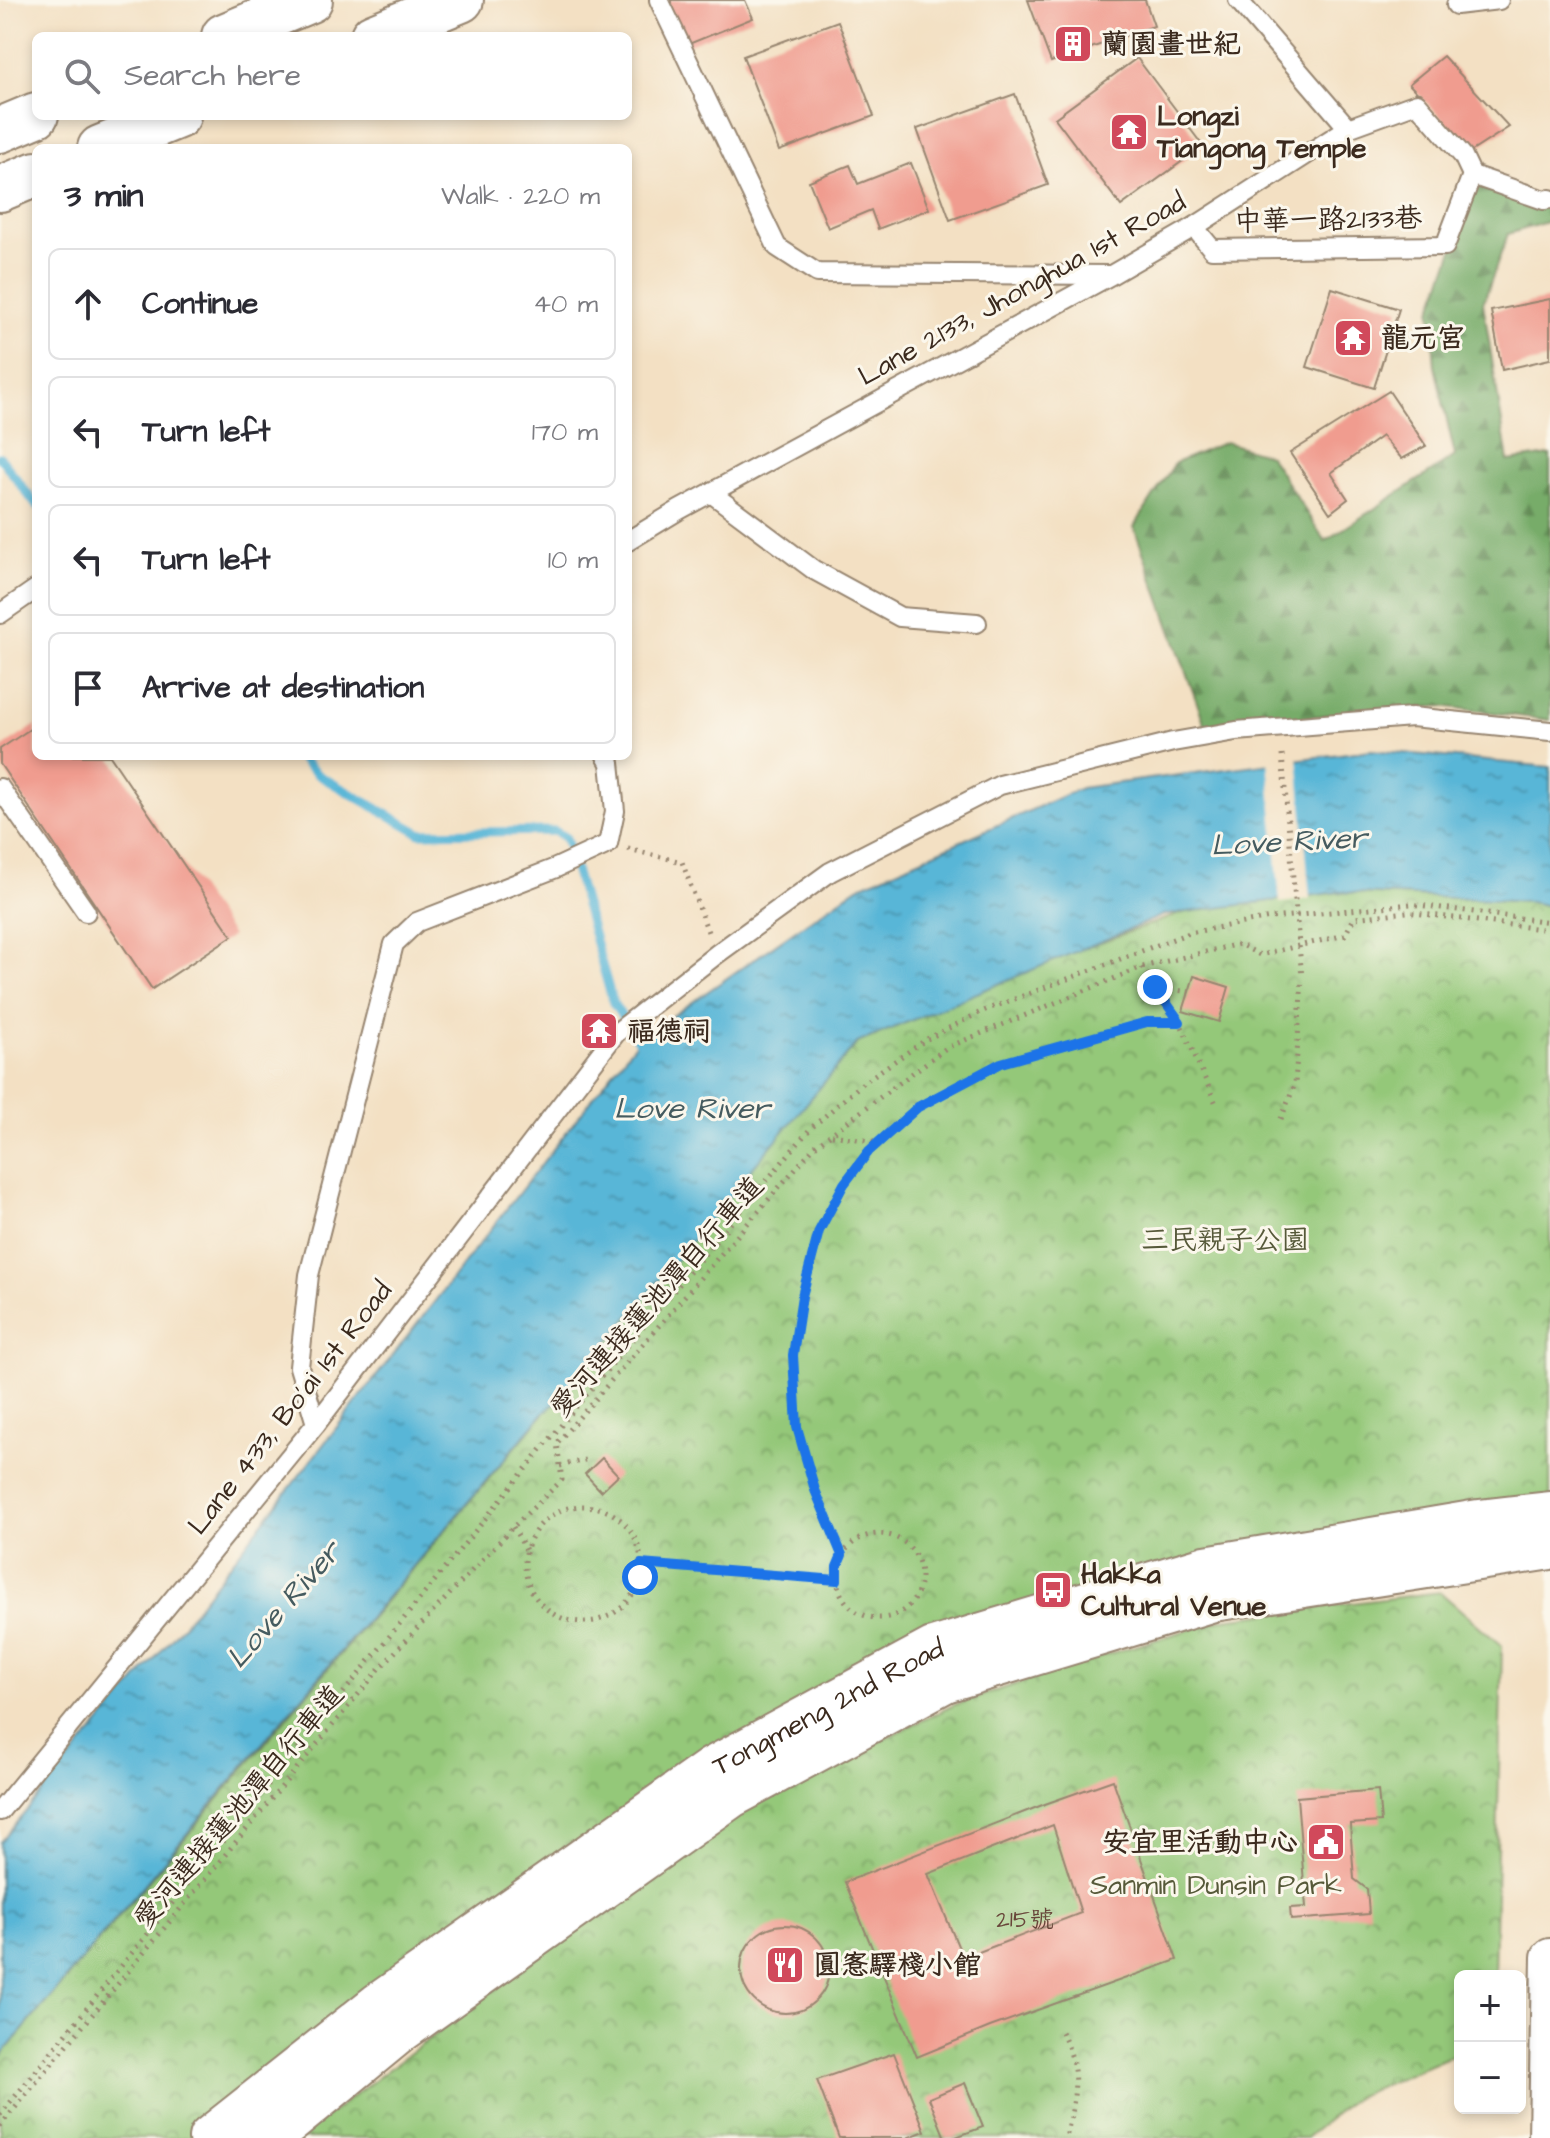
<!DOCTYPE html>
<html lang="en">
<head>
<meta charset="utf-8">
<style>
	:root { --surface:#fff; --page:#f2f2f3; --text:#2b2b33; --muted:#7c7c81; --line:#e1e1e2 }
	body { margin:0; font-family:"Architects Daughter","LXGW WenKai TC",sans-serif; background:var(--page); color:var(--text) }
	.controls { position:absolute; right:24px; bottom:24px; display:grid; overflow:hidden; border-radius:12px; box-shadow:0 4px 12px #0003 }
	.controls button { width:72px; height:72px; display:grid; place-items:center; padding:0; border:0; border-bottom:2px solid var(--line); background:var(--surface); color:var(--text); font:40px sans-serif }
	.stop { position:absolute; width:24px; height:24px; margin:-18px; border:6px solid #1a73e8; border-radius:50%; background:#fff }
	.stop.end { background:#1a73e8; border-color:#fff; box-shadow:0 2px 8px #0008 }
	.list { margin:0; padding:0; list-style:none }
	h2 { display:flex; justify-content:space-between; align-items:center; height:104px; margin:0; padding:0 32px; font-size:34px }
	h2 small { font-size:26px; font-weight:400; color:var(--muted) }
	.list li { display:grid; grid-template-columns:52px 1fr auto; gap:24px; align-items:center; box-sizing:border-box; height:112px; margin:0 16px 16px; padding:0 16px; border:2px solid var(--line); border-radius:12px }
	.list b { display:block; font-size:30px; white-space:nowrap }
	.list em { font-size:26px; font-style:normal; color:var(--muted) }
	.icon { flex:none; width:44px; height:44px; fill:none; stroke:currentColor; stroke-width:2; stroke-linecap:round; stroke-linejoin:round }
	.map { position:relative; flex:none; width:1550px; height:2138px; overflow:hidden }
	.search { position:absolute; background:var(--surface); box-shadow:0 4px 12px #0003; left:32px; top:32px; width:600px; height:88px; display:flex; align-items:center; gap:20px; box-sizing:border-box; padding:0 28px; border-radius:12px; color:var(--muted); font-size:30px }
	.panel { position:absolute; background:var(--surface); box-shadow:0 4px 12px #0003; left:32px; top:144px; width:600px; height:616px; border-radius:12px }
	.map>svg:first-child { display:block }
</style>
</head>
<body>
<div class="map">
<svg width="1550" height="2138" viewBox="0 0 1550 2138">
	<defs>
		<pattern id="forest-firs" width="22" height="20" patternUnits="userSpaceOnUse" patternTransform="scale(2)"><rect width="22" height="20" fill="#77ac69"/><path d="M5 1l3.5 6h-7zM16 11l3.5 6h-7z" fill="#638c56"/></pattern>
		<pattern id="park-crowns" width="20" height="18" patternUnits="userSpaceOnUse" patternTransform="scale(2)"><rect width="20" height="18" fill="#94c879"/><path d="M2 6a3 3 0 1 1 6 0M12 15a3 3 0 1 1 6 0" fill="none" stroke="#7aa363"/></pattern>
		<pattern id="water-ripples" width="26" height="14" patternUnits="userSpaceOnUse" patternTransform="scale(2)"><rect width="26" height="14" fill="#58b6d7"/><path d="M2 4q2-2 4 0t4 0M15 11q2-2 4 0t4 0" fill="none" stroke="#4a94ae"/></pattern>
	</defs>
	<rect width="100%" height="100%" fill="#fbf7ec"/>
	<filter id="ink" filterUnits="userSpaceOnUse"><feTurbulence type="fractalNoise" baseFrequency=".0125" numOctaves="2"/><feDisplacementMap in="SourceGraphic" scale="16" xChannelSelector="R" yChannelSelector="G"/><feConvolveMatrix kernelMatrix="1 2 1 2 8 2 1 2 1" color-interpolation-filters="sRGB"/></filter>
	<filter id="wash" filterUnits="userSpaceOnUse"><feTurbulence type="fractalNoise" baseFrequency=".006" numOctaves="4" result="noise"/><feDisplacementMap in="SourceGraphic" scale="32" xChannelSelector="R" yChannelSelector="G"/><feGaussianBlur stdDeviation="1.8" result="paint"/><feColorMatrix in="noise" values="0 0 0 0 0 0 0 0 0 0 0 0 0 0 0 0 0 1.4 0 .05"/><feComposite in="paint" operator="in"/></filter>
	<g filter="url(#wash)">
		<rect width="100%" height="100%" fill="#f3e0c3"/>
		<path fill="url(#forest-firs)" stroke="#596b44" stroke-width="2" d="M1476 186 1550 205V221L1508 234 1483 303 1508 461 1550 455V720L1441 706 1205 725 1134 527 1175 463 1225 442 1269 455 1325 541 1455 456 1435 366 1431 311Z"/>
		<g fill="url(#park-crowns)" stroke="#68794c" stroke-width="2">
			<path d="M1339 892 1530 902 1550 906V1514L933 1650 210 2138H0V2057L857 1043 1078 950 1188 911Z"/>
			<path d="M1440 1592 1502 1646 1494 1976H1460V2052L1355 2097 1306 2138H298L552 1946 756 1801 954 1705 1079 1663 1224 1619Z"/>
		</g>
		<path fill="url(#water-ripples)" stroke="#4a707a" stroke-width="2" d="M1371 750 1550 767V906L1530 902 1339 892 1164 915 857 1043 566 1392 542 1415 262 1744 0 2057V1842L183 1625 638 1040 858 887 1081 788Z"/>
		<path fill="#f3e0c3" d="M1298 756 1310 899 1280 903 1268 760Z"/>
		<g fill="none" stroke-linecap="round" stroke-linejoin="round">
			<g stroke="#58b6d7" stroke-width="9">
				<path d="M0 457 36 505"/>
				<path d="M298 756 318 775 420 833 555 831 566 838 613 1003 644 1050"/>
			</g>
		</g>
		<g id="blocks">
			<g fill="#f09c8f" fill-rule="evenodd">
				<path d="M666 0H745L753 18 684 46Z"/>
				<path d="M1028 0H1145L1154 26 1051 62Z"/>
				<path d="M838 21 874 116 779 151 743 56Z"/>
				<path d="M1443 56 1509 127 1472 151 1409 84Z"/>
				<path d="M1137 58 1203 146 1121 206 1055 118Z"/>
				<path d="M1015 94 1048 185 950 220 917 129Z"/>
				<path d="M911 163 929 209 878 229 871 210 828 228 809 181 850 165 858 184Z"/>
				<path d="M1332 288 1399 309 1374 388 1307 367Z"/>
				<path d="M1550 299V359L1502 370 1491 311Z"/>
				<path d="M1389 391 1426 446 1402 459 1382 436 1331 473 1348 499 1330 513 1290 453Z"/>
				<path d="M36 725V756H110L232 936 152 989 0 764V749Z"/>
				<path d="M1194 976 1229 987 1219 1022 1183 1011Z"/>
				<path d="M602 1458 618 1475 601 1491 585 1474Z"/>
				<path d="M1113 1780 1177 1960 990 2027 917 2057 845 1882 1045 1804ZM1053 1825 1081 1913 963 1958 928 1874Z"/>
				<path d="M1378 1790 1381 1822 1350 1824 1354 1879 1367 1889 1369 1914 1291 1920 1290 1908 1306 1907 1297 1797Z"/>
				<circle cx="785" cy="1969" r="44"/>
				<path d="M894 2053 925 2131 907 2138H839L817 2080Z"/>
				<path d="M965 2083 983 2127 953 2138H945L929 2098Z"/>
			</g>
		</g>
	</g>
	<g filter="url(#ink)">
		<use href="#blocks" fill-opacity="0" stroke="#978570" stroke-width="2"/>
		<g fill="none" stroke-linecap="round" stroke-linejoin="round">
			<g stroke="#978570" stroke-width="22">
				<g id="lane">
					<path d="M659 0 777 247 817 273 1108 275"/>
					<path d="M1238 0 1348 128"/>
					<path d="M1456 5 1499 0"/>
					<path d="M1194 227 1212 249 1445 246 1472 175"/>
					<path d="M711 493 814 570 900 617 977 623"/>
					<path d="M628 541 679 510 1111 275 1194 227 1348 128 1417 103 1463 156 1472 175 1544 200 1550 199"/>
					<path d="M0 614 36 589"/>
					<path d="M0 788 86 912"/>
					<path d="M316 1424 299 1367 309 1275 394 944 417 922 556 868 608 844 615 811 610 763 606 756"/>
					<path d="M0 1811 316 1424 616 1033 717 954 830 872 1000 785 1173 742 1236 731 1412 717 1550 731"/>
				</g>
			</g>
			<g stroke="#978570" stroke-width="40">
				<path id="street" d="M1547 2138 1550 1957"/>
			</g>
			<g stroke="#978570" stroke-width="48">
				<g id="secondary">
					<path d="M224 36 310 0"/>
					<path d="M373 36 461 0"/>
					<path d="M0 130 36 115"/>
					<path d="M100 148 178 116"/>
					<path d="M0 189 36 174"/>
					<path id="s1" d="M211 2138 379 2005 713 1769 933 1650 1206 1568 1479 1522 1550 1514"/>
					<path d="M269 2138 399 2031 730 1796 945 1680 1213 1599 1550 1547"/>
				</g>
			</g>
			<g stroke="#978570" stroke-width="5" stroke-dasharray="2 6" stroke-linecap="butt">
				<path d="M628 849 682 862 708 932"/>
				<path d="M1142 967 1180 1022 1217 1106"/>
				<path d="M1156 987 1189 992"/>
				<path d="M1281 1119 1295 1084 1302 978"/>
				<path d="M832 1135 877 1142"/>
				<path d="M560 1466 585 1460"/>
				<circle cx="583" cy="1564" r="58"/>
				<path d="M513 1527 526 1550"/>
				<circle cx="879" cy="1576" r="42"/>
				<path d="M842 1555 815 1490 797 1427 793 1355 802 1296 819 1231 844 1184 869 1151 918 1107 1001 1063 1147 1022H1180"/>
				<path d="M641 1564 837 1580"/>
				<path d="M1061 2032C1082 2069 1075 2099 1066 2138"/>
				<path d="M0 2115 576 1407 810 1129 864 1082 927 1039 983 1011 1189 933 1270 918 1411 904 1550 922"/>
				<path d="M0 2126 381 1667 513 1527 562 1480 557 1443 815 1146 946 1048 1142 967 1239 944 1260 955 1345 935 1354 918 1407 912 1550 930"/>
			</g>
			<use href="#lane" stroke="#fff" stroke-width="18"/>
			<use href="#street" stroke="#fff" stroke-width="36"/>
			<use href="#secondary" stroke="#fff" stroke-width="44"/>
			<path stroke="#978570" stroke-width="5" stroke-dasharray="2 6" stroke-linecap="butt" d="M1282 755 1302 978"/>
		</g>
	</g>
	<g fill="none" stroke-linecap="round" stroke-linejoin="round" filter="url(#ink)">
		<path stroke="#1a73e8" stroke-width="10" d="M640 1577 641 1564 837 1580V1567L842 1555 815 1490 797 1427 793 1355 802 1296 819 1231 844 1184 869 1151 918 1107 1001 1063 1147 1022H1180L1155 987"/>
	</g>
	<defs>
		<g id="building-square" transform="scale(2)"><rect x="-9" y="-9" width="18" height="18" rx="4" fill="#d1495b" stroke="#fbf7ec"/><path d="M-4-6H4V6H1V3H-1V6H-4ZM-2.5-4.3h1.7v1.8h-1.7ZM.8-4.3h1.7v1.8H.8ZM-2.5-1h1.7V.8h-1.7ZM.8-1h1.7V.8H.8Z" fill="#fff"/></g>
		<g id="temple-square" transform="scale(2)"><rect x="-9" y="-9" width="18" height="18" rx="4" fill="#d1495b" stroke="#fbf7ec"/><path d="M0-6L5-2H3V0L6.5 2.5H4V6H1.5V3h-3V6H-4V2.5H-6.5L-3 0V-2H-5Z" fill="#fff"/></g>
		<g id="bus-square" transform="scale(2)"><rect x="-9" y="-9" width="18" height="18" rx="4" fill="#d1495b" stroke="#fbf7ec"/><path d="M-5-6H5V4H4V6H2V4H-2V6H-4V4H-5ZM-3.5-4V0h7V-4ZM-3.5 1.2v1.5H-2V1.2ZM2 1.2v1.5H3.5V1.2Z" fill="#fff"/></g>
		<g id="civic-square" transform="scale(2)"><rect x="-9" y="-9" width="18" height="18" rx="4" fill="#d1495b" stroke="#fbf7ec"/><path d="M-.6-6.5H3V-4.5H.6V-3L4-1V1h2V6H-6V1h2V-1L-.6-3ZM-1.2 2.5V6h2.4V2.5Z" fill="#fff"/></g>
		<g id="restaurant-square" transform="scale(2)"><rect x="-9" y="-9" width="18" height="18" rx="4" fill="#d1495b" stroke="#fbf7ec"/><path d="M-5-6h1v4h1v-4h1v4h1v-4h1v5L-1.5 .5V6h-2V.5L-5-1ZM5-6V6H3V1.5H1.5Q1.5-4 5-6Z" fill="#fff"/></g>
	</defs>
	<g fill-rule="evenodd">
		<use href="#building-square" x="1073" y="44"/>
		<use href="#temple-square" x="1129" y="132"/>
		<use href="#temple-square" x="1353" y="338"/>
		<use href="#temple-square" x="599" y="1031"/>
		<use href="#bus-square" x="1053" y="1590"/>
		<use href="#civic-square" x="1326" y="1842"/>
		<use href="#restaurant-square" x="785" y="1965"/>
	</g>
	<g text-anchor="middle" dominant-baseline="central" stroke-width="6" stroke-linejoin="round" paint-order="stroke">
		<g font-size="24" fill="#68463a">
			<text x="1025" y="1920">215號</text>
		</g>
		<g font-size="28" font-weight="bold" fill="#3b2a1e" stroke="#fbf7ec" text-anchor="start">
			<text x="1101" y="44">蘭園畫世紀</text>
			<text x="1157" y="116">Longzi<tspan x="1157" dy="32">Tiangong Temple</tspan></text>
			<text x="1381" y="338">龍元宮</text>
			<text x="627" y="1031">福德祠</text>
			<text x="1081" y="1574">Hakka<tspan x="1081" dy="32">Cultural Venue</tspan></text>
			<text x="1298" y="1842" text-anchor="end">安宜里活動中心</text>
			<text x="813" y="1965">圓愙驛棧小館</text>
		</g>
		<g font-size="28" fill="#3b2a1e" stroke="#fbf7ec">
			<text transform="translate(1328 220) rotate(-1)">中華一路2133巷</text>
			<text transform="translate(1022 289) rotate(-29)">Lane 2133, Jhonghua 1st Road</text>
			<text transform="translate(657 1297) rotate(-49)">愛河連接蓮池潭自行車道</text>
			<text transform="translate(290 1408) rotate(-52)">Lane 433, Bo'ai 1st Road</text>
			<text stroke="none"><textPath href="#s1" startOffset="754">Tongmeng 2nd Road</textPath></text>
			<text transform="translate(239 1807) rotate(-50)">愛河連接蓮池潭自行車道</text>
		</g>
		<g font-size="28" fill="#565939" stroke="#fbf7ec">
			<text x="1225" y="1240">三民親子公園</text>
			<text x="1216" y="1885">Sanmin Dunsin Park</text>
		</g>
		<g font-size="30" font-style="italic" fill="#455b5f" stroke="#fbf7ec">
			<text transform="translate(1289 842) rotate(-3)">Love River</text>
			<text x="692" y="1109">Love River</text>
			<text transform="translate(284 1605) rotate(-49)">Love River</text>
		</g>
	</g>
</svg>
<div class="controls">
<button>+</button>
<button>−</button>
</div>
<div class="stop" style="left:640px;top:1577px"></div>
<div class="stop end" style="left:1155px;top:987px"></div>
<div class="search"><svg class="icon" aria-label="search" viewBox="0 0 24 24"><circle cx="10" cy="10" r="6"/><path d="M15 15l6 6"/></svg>Search here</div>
<section class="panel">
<h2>3 min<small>Walk · 220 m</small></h2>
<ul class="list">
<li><svg class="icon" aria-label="ahead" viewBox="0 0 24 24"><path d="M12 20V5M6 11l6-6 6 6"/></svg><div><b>Continue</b></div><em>40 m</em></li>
<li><svg class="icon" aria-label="left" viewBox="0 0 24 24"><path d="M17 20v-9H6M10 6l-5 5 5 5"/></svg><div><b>Turn left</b></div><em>170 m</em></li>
<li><svg class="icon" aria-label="left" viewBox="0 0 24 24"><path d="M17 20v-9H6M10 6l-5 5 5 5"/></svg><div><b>Turn left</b></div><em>10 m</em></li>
<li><svg class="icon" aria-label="arrive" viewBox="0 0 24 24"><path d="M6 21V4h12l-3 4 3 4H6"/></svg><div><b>Arrive at destination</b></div></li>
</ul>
</section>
</div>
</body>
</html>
